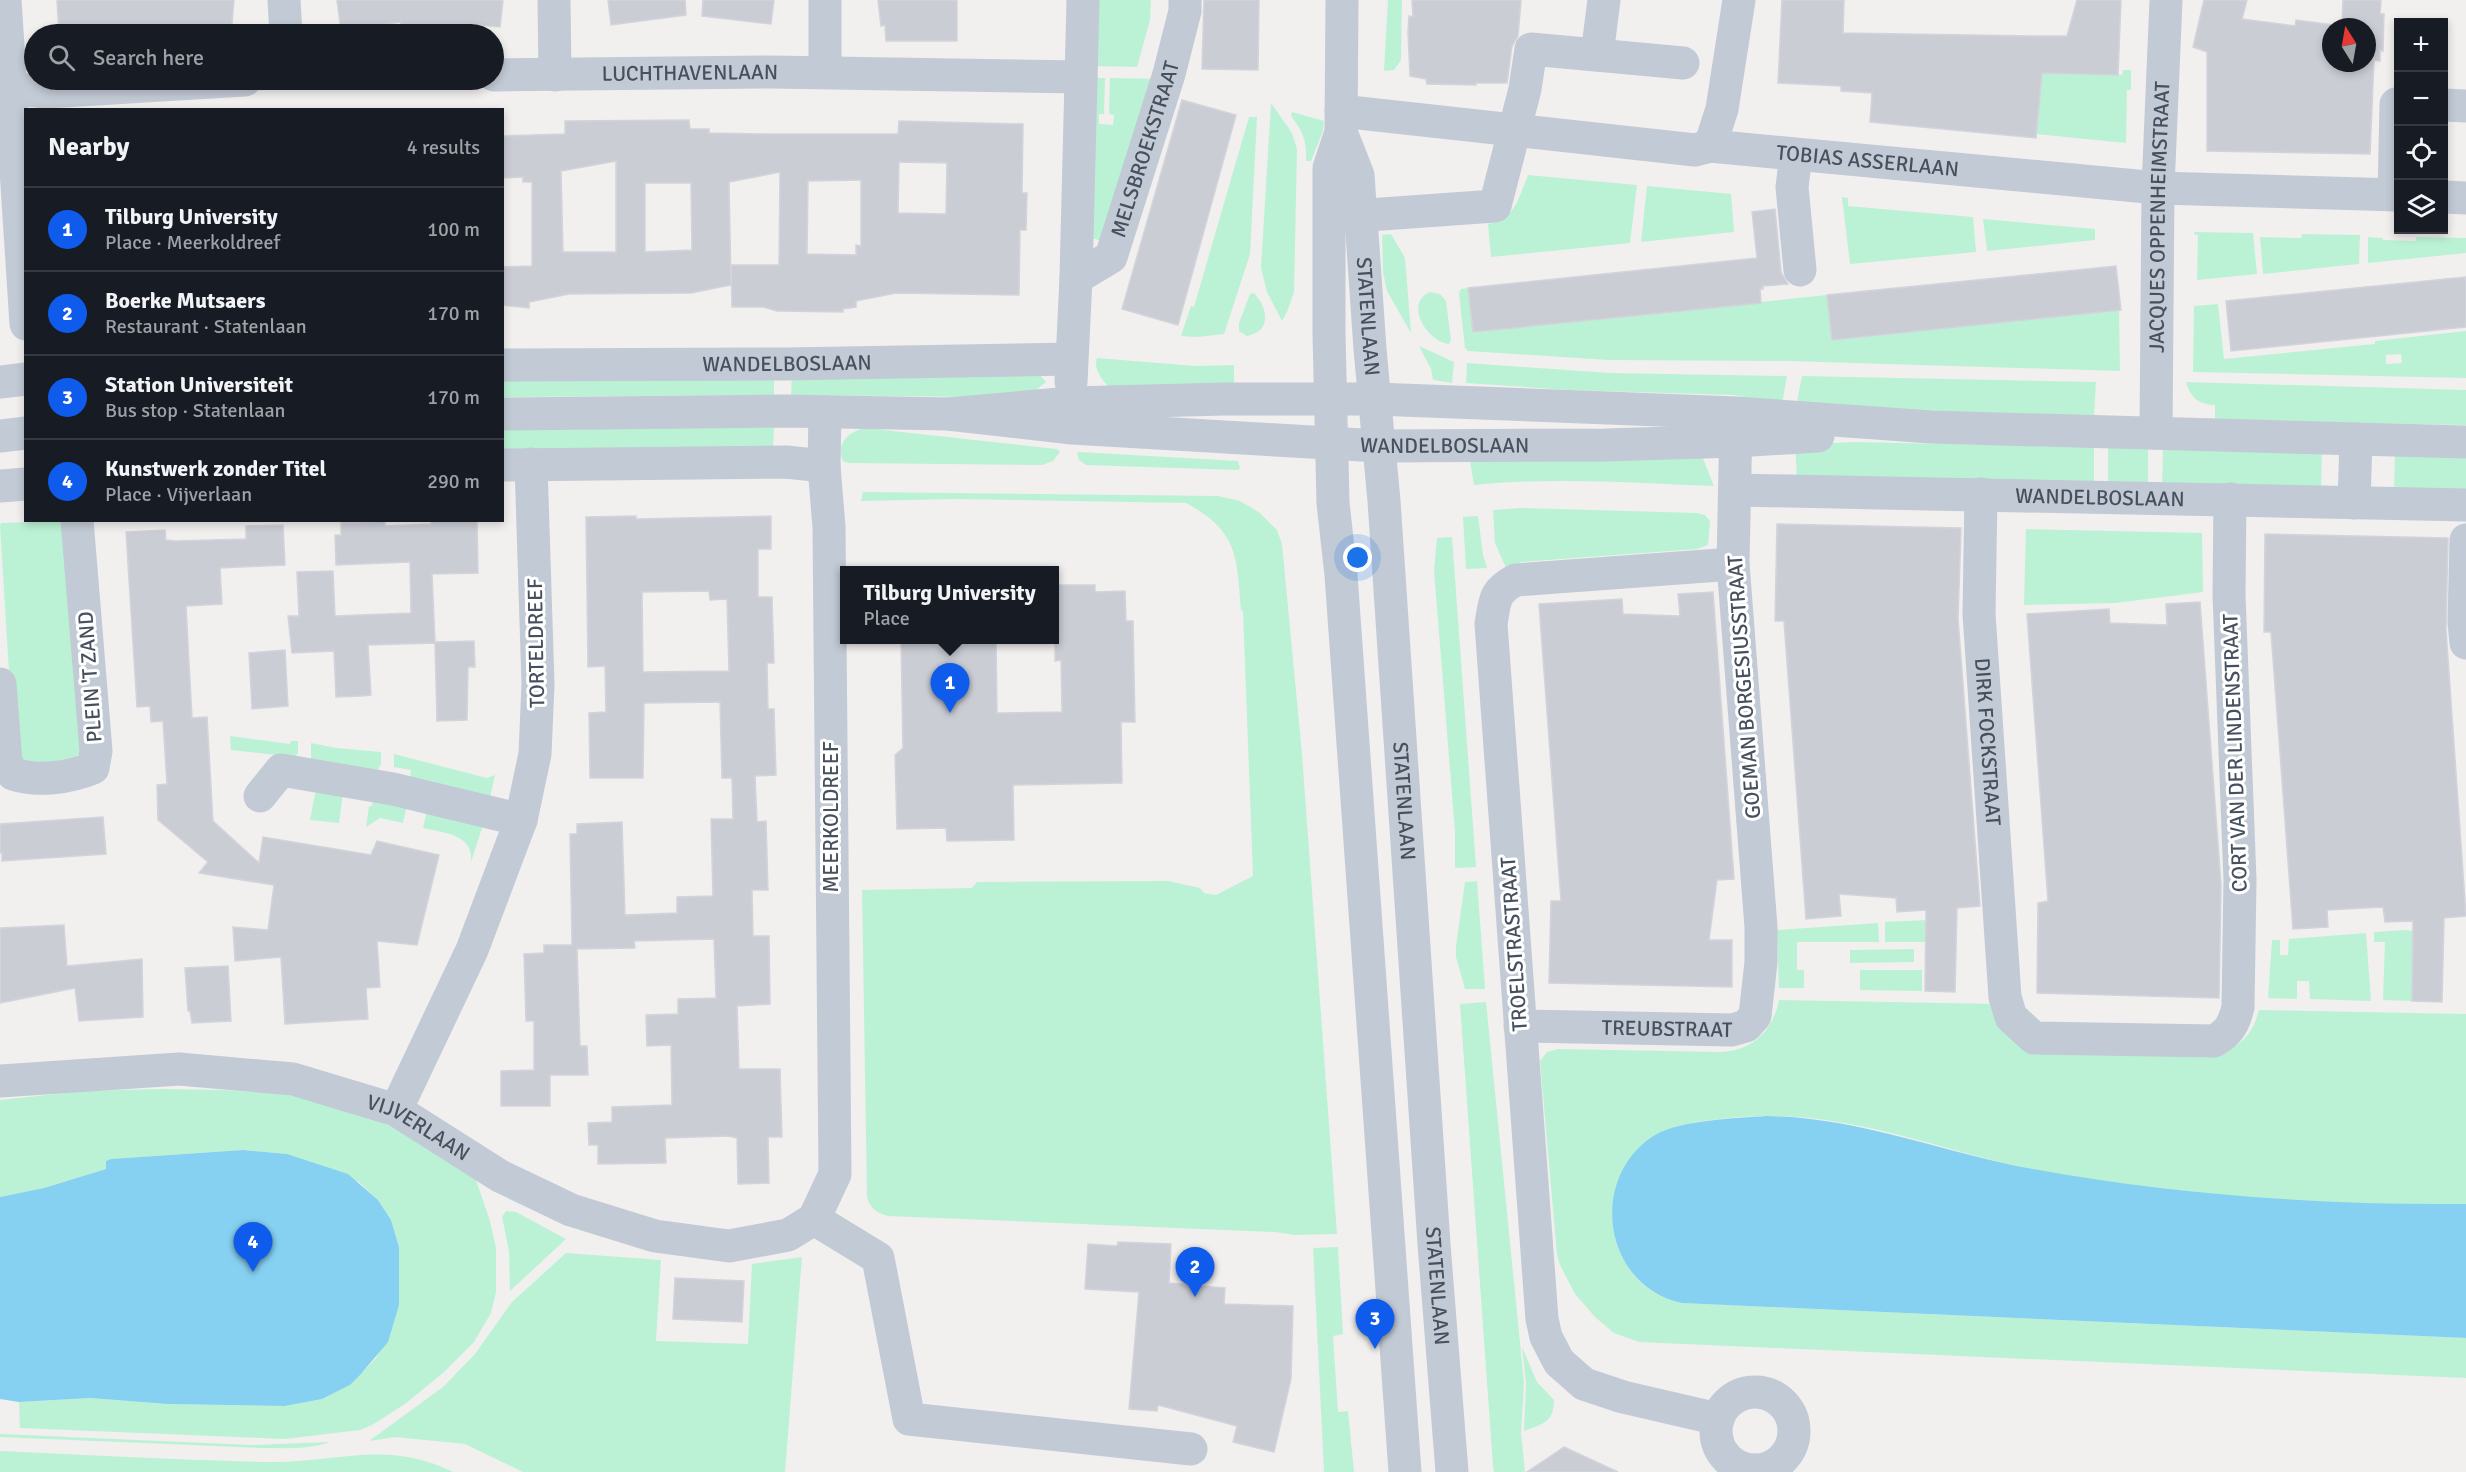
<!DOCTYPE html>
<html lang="en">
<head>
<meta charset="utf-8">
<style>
	:root { --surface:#171b24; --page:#20242c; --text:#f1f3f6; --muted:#9ea1a6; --line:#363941; --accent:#0f5bec }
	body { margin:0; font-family:Signika,sans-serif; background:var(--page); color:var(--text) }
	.controls { position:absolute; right:18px; top:18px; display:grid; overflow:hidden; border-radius:0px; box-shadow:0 3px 9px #0003 }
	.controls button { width:54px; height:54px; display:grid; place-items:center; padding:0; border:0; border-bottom:2px solid var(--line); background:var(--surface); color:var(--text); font:30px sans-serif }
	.compass { position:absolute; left:2322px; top:18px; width:54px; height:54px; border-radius:50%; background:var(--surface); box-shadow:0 3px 9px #0003; rotate:349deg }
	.you { position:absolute; left:1358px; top:558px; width:21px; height:21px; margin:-15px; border:4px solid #fff; border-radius:50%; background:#1a73e8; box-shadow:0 0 0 9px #1a73e833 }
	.badge { display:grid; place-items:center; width:39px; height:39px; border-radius:50%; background:var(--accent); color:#fff; font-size:20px; font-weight:700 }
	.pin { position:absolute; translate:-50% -50px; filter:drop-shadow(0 2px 3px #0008) }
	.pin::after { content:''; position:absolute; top:32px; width:21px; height:18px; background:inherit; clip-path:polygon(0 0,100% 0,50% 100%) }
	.popup { position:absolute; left:840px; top:566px; width:219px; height:78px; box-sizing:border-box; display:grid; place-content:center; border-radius:0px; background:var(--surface); filter:drop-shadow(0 2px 4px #0005); font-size:20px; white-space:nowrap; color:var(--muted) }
	.popup b { font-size:22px; color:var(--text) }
	.popup::after { content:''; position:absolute; left:50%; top:100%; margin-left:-12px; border:12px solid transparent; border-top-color:var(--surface) }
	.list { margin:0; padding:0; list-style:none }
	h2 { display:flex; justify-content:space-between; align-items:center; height:78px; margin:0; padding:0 24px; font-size:26px }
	h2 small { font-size:20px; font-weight:400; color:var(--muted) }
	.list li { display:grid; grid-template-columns:39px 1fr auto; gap:18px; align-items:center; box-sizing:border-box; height:84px; padding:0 24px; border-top:2px solid var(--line) }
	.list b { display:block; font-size:22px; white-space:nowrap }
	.list p { margin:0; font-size:20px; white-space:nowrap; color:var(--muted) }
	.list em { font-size:20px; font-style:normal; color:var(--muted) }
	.icon { flex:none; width:33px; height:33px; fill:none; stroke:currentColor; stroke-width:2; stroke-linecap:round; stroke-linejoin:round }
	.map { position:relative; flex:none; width:2466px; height:1472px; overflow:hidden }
	.search { position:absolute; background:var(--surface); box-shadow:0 3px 9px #0003; left:24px; top:24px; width:480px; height:66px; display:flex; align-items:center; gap:15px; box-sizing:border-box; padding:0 21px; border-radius:33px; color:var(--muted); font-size:22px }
	.panel { position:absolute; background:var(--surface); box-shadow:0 3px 9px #0003; left:24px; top:108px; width:480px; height:414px; border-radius:0px }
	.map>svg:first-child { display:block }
</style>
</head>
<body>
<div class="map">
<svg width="2466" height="1472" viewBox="0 0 2466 1472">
	<rect width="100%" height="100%" fill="#f2efef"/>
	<g fill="#bbf2d5" fill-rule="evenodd">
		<path d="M1095 0H1151L1150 20 1137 67 1094 66Z"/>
		<path d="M1388 0H1402L1401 60 1394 70 1384 71Z"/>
		<path d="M2045 36 2082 37 2081 74 2122 75 2123 70H2131V90H2127L2126 143 2036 134Z"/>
		<path d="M1094 78H1105L1104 114H1099V124L1113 125 1114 115 1109 114 1110 78 1162 79 1103 241 1091 238Z"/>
		<path d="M1271 103 1292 133 1297 149 1294 292 1287 312 1282 321 1267 292 1261 268Z"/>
		<path d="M1292 112 1324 121 1323 131 1311 161H1306C1307 142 1303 131 1291 116Z"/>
		<path d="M1249 117H1257L1250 254 1224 334 1197 337 1181 336 1191 306 1194 307Z"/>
		<path d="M1528 175 1637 185 1630 243 1491 257 1488 224C1515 220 1519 197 1528 175Z"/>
		<path d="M1647 186 1731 194 1734 232 1641 242Z"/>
		<path d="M1842 197 1848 198V206L1973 217 1976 252 1850 264Z"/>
		<path d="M1983 219 2095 229V240L1987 251Z"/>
		<path d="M2194 232 2253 233 2257 274 2197 280 2198 235H2195Z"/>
		<path d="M1391 234 1405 258 1411 333 1387 291 1383 272 1382 235Z"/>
		<path d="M2302 234 2360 235 2359 264 2263 274 2260 237 2301 238Z"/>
		<path d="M2368 237 2382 238 2383 240 2416 241V237L2466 238V253L2368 263Z"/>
		<path d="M1469 288 1473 332 1827 295 1832 340 2119 310 2120 371 1788 361 1608 360 1468 351 1465 348 1459 293 1461 289Z"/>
		<path d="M1430 292 1440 294 1446 301 1451 340 1449 344C1428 342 1403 304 1430 292Z"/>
		<path d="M1254 293C1268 308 1272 331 1247 336L1239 331V323L1250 294Z"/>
		<path d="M2218 304 2224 359 2375 344V341L2466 331V378L2193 372 2194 306ZM2401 354 2402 363 2386 364V355Z"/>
		<path d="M1419 346 1454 362 1452 383 1433 380 1431 369Z"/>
		<path d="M1097 358 1195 366 1234 365V388H1110C1102 380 1093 368 1097 358Z"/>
		<path d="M1467 363 1610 373 1787 376 1782 404 1734 395 1568 390 1466 383Z"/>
		<path d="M774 374V395L503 397 502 376Z"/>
		<path d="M792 374 1041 376 1046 382 1036 390 979 397 791 395Z"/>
		<path d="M1802 376 2096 382 2094 417 1796 406Z"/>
		<path d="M2186 382 2466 390V425L2215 420V405C2199 405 2190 397 2186 382Z"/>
		<path d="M774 427 773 449 503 451 502 430Z"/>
		<path d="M865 428 1057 449 1060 452 1053 461 1042 465 849 463 843 461C835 444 849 431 865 428Z"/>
		<path d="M1853 442 2094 447V485L1797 479 1795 445Z"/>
		<path d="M2108 447 2148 448V487L2108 486Z"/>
		<path d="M2163 449 2322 452 2321 491 2162 487Z"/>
		<path d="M1079 452 1238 461 1240 468 1238 470 1086 465 1079 460 1077 453Z"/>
		<path d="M2395 453 2466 454V494L2394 492Z"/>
		<path d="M1469 455 1702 456 1714 486C1635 483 1553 477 1474 485Z"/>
		<path d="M863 492 1218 496 1240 501 1260 513 1277 530 1282 544 1302 754 1337 1234 1295 1235 1275 1232 888 1216C877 1213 869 1208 867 1196L862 890 972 888 977 882 1168 881 1200 888 1204 893 1216 895 1253 876 1243 611 1241 610C1237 556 1238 531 1186 503L955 499 861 501Z"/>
		<path d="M1521 508 1697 513 1705 515 1710 521 1708 545 1697 549 1522 562 1506 568 1495 543 1493 510Z"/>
		<path d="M1478 516 1483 555 1487 568 1466 569 1463 517Z"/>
		<path d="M65 521 81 746 79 754 73 760 26 764 14 752 0 526 1 523Z"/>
		<path d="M2026 529 2202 533 2203 592 2115 603 2024 605Z"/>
		<path d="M1452 537 1476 867 1455 868V832L1434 570 1437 538Z"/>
		<path d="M230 736 290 744 291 741H298V753L295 757 231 750Z"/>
		<path d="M311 743 336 748 381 752V764L377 771 311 760Z"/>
		<path d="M394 754 487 778 495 775 490 798 410 778 411 770 394 767Z"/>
		<path d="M316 789 343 793 339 823 310 820Z"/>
		<path d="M373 798 407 805 403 823 380 818 366 827 369 806H372Z"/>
		<path d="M427 810 483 825 471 862C474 834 444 833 423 828Z"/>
		<path d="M1477 881 1485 989H1465L1456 957V946L1465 882Z"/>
		<path d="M1927 920 1926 942H1885V922Z"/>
		<path d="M1878 923 1879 942H1797V970H1804V988H1779L1777 930Z"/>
		<path d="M2406 930 2413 931 2412 1001 2383 1000 2385 942H2374V932Z"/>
		<path d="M2366 933 2371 1001 2310 999 2309 981H2297V999L2268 998 2272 940H2280V955H2288L2289 939Z"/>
		<path d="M1914 949V962L1850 963V950Z"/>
		<path d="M1860 970H1922V991L1860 990Z"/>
		<path d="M1779 1000 1997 1004 2002 1022 2234 1047C2248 1038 2255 1026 2259 1010L2466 1014V1204C2321 1205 2173 1197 2031 1169 1945 1151 1853 1114 1766 1116 1734 1117 1675 1120 1650 1139 1629 1154 1629 1169 1623 1193 1621 1205 1614 1221 1615 1233 1615 1242 1620 1251 1623 1258 1636 1283 1654 1297 1682 1303L2466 1338V1378L1639 1342 1614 1333 1595 1317 1575 1294 1560 1265 1557 1255 1540 1061 1547 1052 1558 1049 1720 1052C1752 1051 1773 1031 1779 1000Z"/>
		<path d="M1486 1002 1524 1383 1521 1433 1525 1472H1494L1493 1466 1460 1004Z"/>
		<path d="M160 1089 224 1090 280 1094 308 1098 359 1112 406 1133 476 1180 490 1221 496 1248V1292L491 1313 474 1342 444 1372 405 1404 372 1425 360 1430 285 1439 20 1428 19 1402 90 1398 167 1404 285 1406 322 1399 350 1385 376 1358 399 1305V1247L391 1220 378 1200 359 1182 287 1154 243 1150 111 1159 106 1161V1169L44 1188 0 1197V1100L85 1091Z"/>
		<path d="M506 1211 516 1212 566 1239 510 1291 509 1251 502 1217Z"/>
		<path d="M1338 1247 1343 1334 1333 1336 1338 1412 1348 1411 1354 1472H1324L1313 1248Z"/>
		<path d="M566 1253 661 1260 656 1341 748 1344 752 1264 802 1257 785 1472H523L465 1444 395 1437 369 1441 443 1387 475 1354 512 1302Z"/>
		<path d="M1522 1347 1537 1382 1554 1400C1554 1423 1542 1424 1524 1431L1526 1383Z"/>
		<path d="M0 1434 252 1445 330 1442C308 1450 282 1448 259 1448L0 1437Z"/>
		<path d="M0 1451C90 1455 179 1460 269 1462 337 1463 386 1439 453 1472H0Z"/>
	</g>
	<g fill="#86d1f1">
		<path d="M1767 1116C1858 1117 1944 1153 2033 1169 2176 1195 2321 1205 2466 1204V1338L1682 1303C1603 1287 1587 1177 1655 1135 1681 1120 1736 1118 1767 1116Z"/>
		<path d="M243 1150 287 1154 348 1174 378 1200 391 1220 399 1247V1305L388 1342 360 1375 350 1385 322 1399 285 1406 167 1404 90 1398 19 1402 0 1399V1197L44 1188 106 1169V1161L111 1159Z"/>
	</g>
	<g fill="#cbcdd5" stroke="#d3d4db" stroke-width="1.5" fill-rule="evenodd">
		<path d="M57 0H234L231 34H59Z"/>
		<path d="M337 0H503L500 27 480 25 481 34 404 33 400 22 341 31Z"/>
		<path d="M608 0H685L686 15 611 25Z"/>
		<path d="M703 0H774L771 24 702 16Z"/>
		<path d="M878 0H957V41H886L885 25 881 26Z"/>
		<path d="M1204 0H1259L1258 70 1202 69Z"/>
		<path d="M1412 0H1521L1518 36 1512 46 1507 83H1476V85L1427 84 1426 79 1410 76 1408 32 1409 16 1413 17Z"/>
		<path d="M1782 0H1844L1843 33 2033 36H2067L2077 0H2121L2118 75 2042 73 2036 138 1870 122 1872 93 1841 91V86L1778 83Z"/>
		<path d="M2204 0H2247L2242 19 2295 26 2296 20 2342 26 2343 0H2381L2380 14H2384L2383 51 2380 50V61L2374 60 2370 154 2207 151V52L2193 47ZM2331 27H2367V63H2331Z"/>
		<path d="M1182 100 1236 115 1178 325 1122 309Z"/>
		<path d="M689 120 690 129H709V133L765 134H898L899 121 1023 124 1022 193H1027L1026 230H1020L1019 295 896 293 856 301V307L843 309V312L777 311 763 307H732L731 265H779L780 172 729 182 731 285 691 293 569 294 529 302V308L502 305V267L532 266V182H523V177L502 178V136L565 134V121ZM616 161V252H563L561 171ZM899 162 947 163 946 214 898 213ZM861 180V246L856 245V255L807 254 808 181ZM645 183H691L692 250 645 252Z"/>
		<path d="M1775 209 1781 272 1788 284 1763 286V289H1760L1761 303 1473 332 1468 288 1757 258 1752 212Z"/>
		<path d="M2116 266 2121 310 1832 340 1827 295Z"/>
		<path d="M2466 277V327L2231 351 2226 301Z"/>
		<path d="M636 516V519L771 516V549H758V597H772L774 663H767L768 709H774L776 775 755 776 757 822 766 821 768 890H752L753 936H769L770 1004 737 1006 739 1069H780L782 1137H768L769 1183 738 1184 737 1138 729 1136 665 1138 666 1163 598 1164V1145H589L588 1123 612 1122V1107L672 1105 671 1045 647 1046 646 1015 678 1014V999L716 998 714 939 634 941 635 948 577 949 580 1046H587L588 1075H550V1106H501V1071L534 1070V1021H526L524 954 544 953V945H572L570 834H577V824L622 822 625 915 677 913V897L713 896 711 819H733L732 778H722L720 702 644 703 643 778H590L589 713 606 712 605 666 588 667 586 517ZM709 591 710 600 727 599 729 671 643 672 642 592Z"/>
		<path d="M431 520H477L478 573 432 574 435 642 474 641 475 667H468L467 720 437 721 435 643 368 645 371 695 362 696 336 697 334 651 292 653 288 616H299L297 572 333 571 335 616 411 613 410 562 336 565 335 535H341V523L385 521V526L431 524Z"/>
		<path d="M1777 524 1961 528 1958 619 1980 906 1957 908 1955 992 1925 991 1926 910 1897 912 1896 898 1839 894 1841 916 1806 919 1784 621H1775Z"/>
		<path d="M283 525 285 565 220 568 222 604 186 606 192 718 207 717 213 821 259 863 263 837 371 855 377 841 439 855 417 945 377 941 380 987 366 988 368 1019 285 1024 281 957 235 961 233 927 268 930 274 885 199 873 208 862 158 820 157 785 167 784 163 721 151 722 150 706 137 707 126 532 165 530 166 540 176 541 246 539V526Z"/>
		<path d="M2265 534 2448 538 2446 630 2466 916 2444 918 2442 1002 2412 1001 2413 921 2385 922 2383 907 2327 910 2328 927 2293 929 2271 632H2264Z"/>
		<path d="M1055 585H1095V592L1125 591 1126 621H1133L1135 722H1121L1122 783 1013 785 1014 840 947 841 946 828 897 829 895 755 903 748 901 639H996L997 713 1062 712 1061 660 1055 661Z"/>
		<path d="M1713 592 1734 879 1717 880 1709 940H1732V987L1549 983 1551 901H1561L1539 604 1622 599 1623 614 1680 616 1678 594Z"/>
		<path d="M2200 602 2221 884 2219 998 2037 993 2038 903 2048 901 2027 614 2109 609 2110 623 2167 625 2166 604Z"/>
		<path d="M285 650 288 706 252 709 249 653Z"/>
		<path d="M103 817 106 854 2 861V853H0V824Z"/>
		<path d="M64 925 67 966 142 959 143 1017 79 1021 75 988 0 1003V928Z"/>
		<path d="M228 966 231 1021 192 1023 190 1011H188L185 968Z"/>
		<path d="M1118 1242 1171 1244 1169 1283 1225 1288 1224 1304 1293 1306 1291 1379 1274 1452 1233 1442 1237 1426 1158 1405 1157 1411 1129 1409 1139 1292 1085 1289 1088 1244 1117 1246Z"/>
		<path d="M675 1278 744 1281 742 1322 673 1319Z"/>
		<path d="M1564 1447 1618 1472H1527Z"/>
	</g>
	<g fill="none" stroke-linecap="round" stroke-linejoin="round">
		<g stroke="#c2cad5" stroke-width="33">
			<path d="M5 0 26 324"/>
			<path d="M284 0 286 34"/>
			<path d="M554 0 555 75"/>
			<path d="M1342 0 1341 132 1329 168V334L1333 503 1341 575 1405 1472"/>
			<path d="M1597 55 1604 0"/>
			<path d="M825 72V0"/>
			<path id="s1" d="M494 75 770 72 1081 77"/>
			<path d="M0 87 46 92 245 80"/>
			<path d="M2444 105 2466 106"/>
			<path id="s2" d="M1341 111 1695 150 1710 146 2158 188 2398 195"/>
			<path id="s3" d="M1341 132 1358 175 1370 349 1384 501 1434 1244 1452 1472"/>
			<path d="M1710 146 1722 109 1739 0"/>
			<path d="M1796 155 1792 187 1800 270"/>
			<path d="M2394 195 2396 104H2398"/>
			<path d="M2444 197 2466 198"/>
			<path d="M1340 217 1495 206 1525 89 1531 49 1683 63"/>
			<path id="s4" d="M1076 278 1111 257 1169 74 1185 11V0"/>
			<path id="s5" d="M502 365 785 364 1071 359"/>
			<path d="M0 382 26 379"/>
			<path d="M1071 382 1076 278 1083 0"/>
			<path id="s6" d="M502 414 786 411 948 414 1072 428 1379 446 1606 445 1736 441 1818 436"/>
			<path d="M948 414 1071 403 1225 399H1375L1736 413 1931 427 2466 442"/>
			<path id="s7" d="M2156 433 2158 188 2166 0"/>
			<path d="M0 436 26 433"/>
			<path d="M502 465 786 462 824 466"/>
			<path d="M0 486 26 484"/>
			<path id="s8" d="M1736 490 2466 505"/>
			<path id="s9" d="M1981 494 1979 614 2005 997 2011 1017 2034 1038 2214 1041C2229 1033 2234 1024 2238 1007L2240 880 2229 595 2230 499"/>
			<path d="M2354 503 2356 439"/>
			<path d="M2466 540 2464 622 2466 643"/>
			<path d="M0 684 6 762 13 774C37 782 69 778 93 768L96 751 77 520"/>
			<path d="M260 796 281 770 393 789 521 820"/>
			<path id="s10" d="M1520 1026 1732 1030 1746 1026 1755 1016 1761 962V927L1733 564 1736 420"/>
			<path id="s11" d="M0 1081 179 1069 293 1079 396 1110 500 1176 571 1210 655 1236 729 1246 788 1235 814 1219"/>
			<path d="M396 1110 472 950 521 820 535 754 538 684 531 464"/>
			<path d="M814 1219 835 1174 829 527 824 466 825 412"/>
			<path d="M814 1219 878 1258 909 1419 1191 1449"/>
			<circle cx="1755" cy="1431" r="39"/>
			<path d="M1718 1419 1623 1397 1584 1384 1559 1362 1546 1337 1542 1319 1491 624C1495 600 1494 591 1516 580L1733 564"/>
		</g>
	</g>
	<g text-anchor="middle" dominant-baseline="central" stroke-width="6" stroke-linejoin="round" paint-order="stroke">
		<g font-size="21" fill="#46505e" stroke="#fff">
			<text stroke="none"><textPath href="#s1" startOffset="196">LUCHTHAVENLAAN</textPath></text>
			<text stroke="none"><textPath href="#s4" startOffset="154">MELSBROEKSTRAAT</textPath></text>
			<text stroke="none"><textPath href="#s2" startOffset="530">TOBIAS ASSERLAAN</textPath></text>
			<text stroke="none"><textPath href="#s7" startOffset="216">JACQUES OPPENHEIMSTRAAT</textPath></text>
			<text stroke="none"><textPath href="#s3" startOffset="188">STATENLAAN</textPath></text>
			<text stroke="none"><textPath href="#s5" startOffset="285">WANDELBOSLAAN</textPath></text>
			<text stroke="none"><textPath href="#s6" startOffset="944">WANDELBOSLAAN</textPath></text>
			<text stroke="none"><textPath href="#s8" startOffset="364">WANDELBOSLAAN</textPath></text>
			<text transform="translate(536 643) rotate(-91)">TORTELDREEF</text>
			<text transform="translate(90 677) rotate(-94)">PLEIN 'T ZAND</text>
			<text transform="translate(1744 687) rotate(-94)">GOEMAN BORGESIUSSTRAAT</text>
			<text stroke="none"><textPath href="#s9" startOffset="248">DIRK FOCKSTRAAT</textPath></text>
			<text transform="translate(2235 753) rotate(-92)">CORT VAN DER LINDENSTRAAT</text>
			<text stroke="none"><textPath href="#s3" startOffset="674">STATENLAAN</textPath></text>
			<text transform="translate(831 817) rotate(-90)">MEERKOLDREEF</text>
			<text transform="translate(1514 944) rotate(-94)">TROELSTRASTRAAT</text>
			<text stroke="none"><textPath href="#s10" startOffset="147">TREUBSTRAAT</textPath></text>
			<text stroke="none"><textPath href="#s11" startOffset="429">VIJVERLAAN</textPath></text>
			<text stroke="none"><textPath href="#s3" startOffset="1160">STATENLAAN</textPath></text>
		</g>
	</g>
</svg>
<div class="controls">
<button>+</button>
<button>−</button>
<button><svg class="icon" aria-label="locate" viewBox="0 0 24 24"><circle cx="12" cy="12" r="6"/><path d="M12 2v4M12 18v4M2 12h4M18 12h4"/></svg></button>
<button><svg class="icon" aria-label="layers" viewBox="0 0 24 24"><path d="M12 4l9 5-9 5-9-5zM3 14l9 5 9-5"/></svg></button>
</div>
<svg class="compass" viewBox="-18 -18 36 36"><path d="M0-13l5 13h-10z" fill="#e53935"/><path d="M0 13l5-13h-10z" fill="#9ea1a6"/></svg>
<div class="you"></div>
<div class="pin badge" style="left:950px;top:713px">1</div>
<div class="popup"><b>Tilburg University</b>Place</div>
<div class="pin badge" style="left:1195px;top:1297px">2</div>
<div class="pin badge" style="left:1375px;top:1349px">3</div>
<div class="pin badge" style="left:253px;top:1272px">4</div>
<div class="search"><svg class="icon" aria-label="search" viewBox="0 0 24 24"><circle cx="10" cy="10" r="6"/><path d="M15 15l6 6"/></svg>Search here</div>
<section class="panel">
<h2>Nearby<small>4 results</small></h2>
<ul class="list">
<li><span class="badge">1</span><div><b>Tilburg University</b><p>Place · Meerkoldreef</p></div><em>100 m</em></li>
<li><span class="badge">2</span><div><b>Boerke Mutsaers</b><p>Restaurant · Statenlaan</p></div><em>170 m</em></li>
<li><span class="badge">3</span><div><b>Station Universiteit</b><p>Bus stop · Statenlaan</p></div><em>170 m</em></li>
<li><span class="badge">4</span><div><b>Kunstwerk zonder Titel</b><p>Place · Vijverlaan</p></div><em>290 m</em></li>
</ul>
</section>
</div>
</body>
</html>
